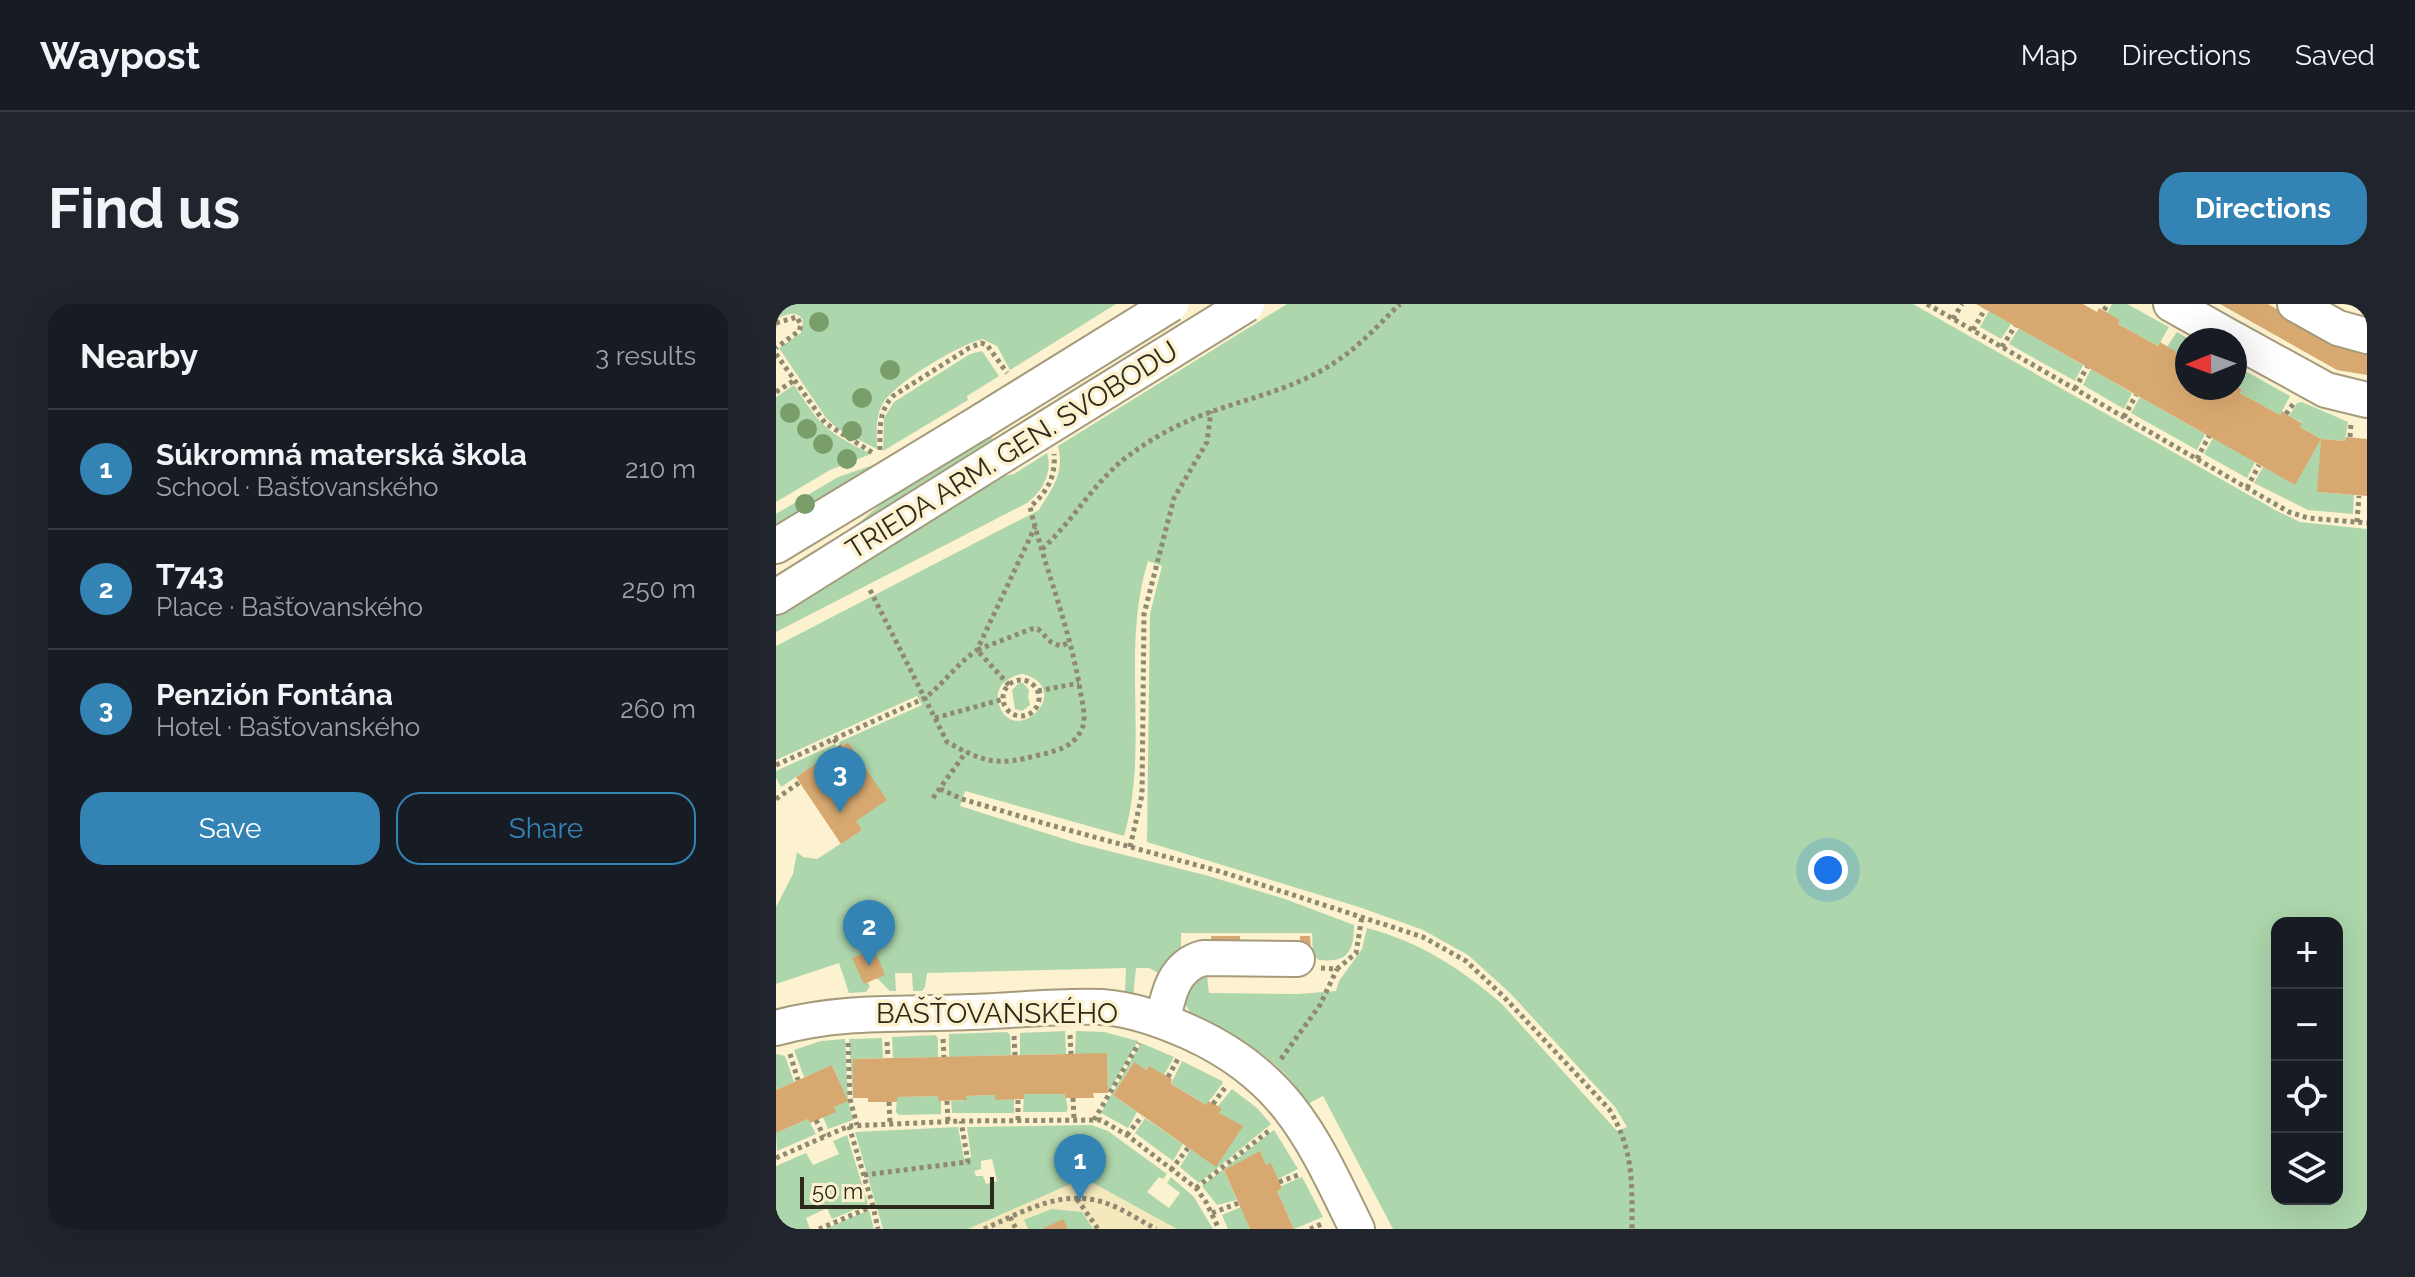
<!DOCTYPE html>
<html lang="en">
<head>
<meta charset="utf-8">
<style>
	:root { --surface:#171b24; --page:#20242c; --text:#f1f3f6; --muted:#9ea1a6; --line:#363941; --accent:#3383b4 }
	body { margin:0; font-family:Raleway,sans-serif; background:var(--page); color:var(--text) }
	.controls { position:absolute; right:24px; bottom:24px; display:grid; overflow:hidden; border-radius:16px; box-shadow:0 8px 32px #0002 }
	.controls button { width:72px; height:72px; display:grid; place-items:center; padding:0; border:0; border-bottom:2px solid var(--line); background:var(--surface); color:var(--text); font:40px sans-serif }
	.compass { position:absolute; left:1399px; top:24px; width:72px; height:72px; border-radius:50%; background:var(--surface); box-shadow:0 8px 32px #0002; rotate:269deg }
	.scale { position:absolute; left:24px; bottom:20px; width:194px; box-sizing:border-box; padding-left:8px; border:4px solid #2d291c; border-top:0; font-size:22px; line-height:28px; white-space:nowrap; color:#2d291c; -webkit-text-stroke:6px #fcf2cf; paint-order:stroke }
	.you { position:absolute; left:1052px; top:566px; width:28px; height:28px; margin:-20px; border:6px solid #fff; border-radius:50%; background:#1a73e8; box-shadow:0 0 0 12px #1a73e833 }
	.badge { display:grid; place-items:center; width:52px; height:52px; border-radius:50%; background:var(--accent); color:#fff; font-size:26px; font-weight:700 }
	.pin { position:absolute; translate:-50% -66px; filter:drop-shadow(0 2px 4px #0008) }
	.pin::after { content:''; position:absolute; top:42px; width:28px; height:24px; background:inherit; clip-path:polygon(0 0,100% 0,50% 100%) }
	.list { margin:0; padding:0; list-style:none }
	h2 { display:flex; justify-content:space-between; align-items:center; height:104px; margin:0; padding:0 32px; font-size:34px }
	h2 small { font-size:26px; font-weight:400; color:var(--muted) }
	.list li { display:grid; grid-template-columns:52px 1fr auto; gap:24px; align-items:center; box-sizing:border-box; height:120px; padding:0 32px; border-top:2px solid var(--line) }
	.list b { display:block; font-size:30px; white-space:nowrap }
	.list p { margin:0; font-size:26px; white-space:nowrap; color:var(--muted) }
	.list em { font-size:26px; font-style:normal; color:var(--muted) }
	.actions { display:flex; gap:16px; padding:24px 32px }
	.actions a { flex:1; padding:18px 0; border:2px solid var(--accent); border-radius:24px; text-align:center; font-size:28px; color:var(--accent) }
	.actions .main { background:var(--accent); color:#fff }
	.icon { flex:none; width:44px; height:44px; fill:none; stroke:currentColor; stroke-width:2; stroke-linecap:round; stroke-linejoin:round }
	.map { position:relative; flex:none; width:1591px; height:925px; overflow:hidden; border-radius:24px }
	header { display:flex; align-items:center; gap:48px; box-sizing:border-box; height:112px; padding:0 40px; background:var(--surface); border-bottom:2px solid var(--line) }
	header strong { font-size:38px }
	nav { display:flex; gap:44px; margin-inline-start:auto; font-size:28px }
	.intro { display:flex; align-items:center; justify-content:space-between; box-sizing:border-box; height:192px; padding:0 48px }
	h1 { margin:0; font-size:56px }
	.button { padding:20px 36px; border-radius:24px; background:var(--accent); color:#fff; font-size:28px; font-weight:700 }
	main { display:flex; gap:48px; padding:0 48px }
	aside { flex:1; background:var(--surface); border-radius:24px; box-shadow:0 8px 32px #0002 }
	.map>svg:first-child { display:block }
</style>
</head>
<body>
<header>
<strong>Waypost</strong>
<nav><a>Map</a><a>Directions</a><a>Saved</a></nav>
</header>
<div class="intro"><h1>Find us</h1><a class="button">Directions</a></div>
<main>
<aside>
<h2>Nearby<small>3 results</small></h2>
<ul class="list">
<li><span class="badge">1</span><div><b>Súkromná materská škola</b><p>School · Bašťovanského</p></div><em>210 m</em></li>
<li><span class="badge">2</span><div><b>T743</b><p>Place · Bašťovanského</p></div><em>250 m</em></li>
<li><span class="badge">3</span><div><b>Penzión Fontána</b><p>Hotel · Bašťovanského</p></div><em>260 m</em></li>
</ul>
<div class="actions"><a class="main">Save</a><a>Share</a></div>
</aside>
<div class="map">
<svg width="1591" height="925" viewBox="0 0 1591 925">
	<rect width="100%" height="100%" fill="#fcf2cf"/>
	<path fill="#f4e8bd" d="M308 874 401 925H192Z"/>
	<g fill="#add6ac" fill-rule="evenodd">
		<path d="M0 0H340L234 66 221 42 206 35C183 41 116 80 106 101 99 114 101 131 101 145L62 125 50 114 3 44 25 29 27 16C20 5 10 11 0 15Z"/>
		<path d="M511 0H1137L1501 207 1524 218 1591 225V925H617L547 792 532 800C500 748 463 738 414 708L409 700 407 689 420 671H431L433 689 522 690 560 687 563 677 586 645 591 624C644 638 684 664 726 700L841 827 851 823 839 803 734 689 692 651 647 626 583 603 371 538 374 310 386 262 372 257C344 346 374 443 348 532L189 487 184 502 301 539 429 571 509 595 578 621C578 647 572 659 543 656L537 651 536 629H405V647L388 672 373 664H360L357 694 349 689 350 664 151 669 149 683 146 687H137L136 669H119L120 687H114L101 674 108 670 97 645 77 654 94 682 90 688 73 689 63 659 0 680V603L17 570 21 548 27 553 41 555 86 526 80 517 71 439 65 442 63 438 146 401 141 392 0 456V342L263 206C276 184 289 170 282 142ZM247 370C300 385 239 445 223 401 217 384 231 372 247 370ZM1501 619H1561V895H1501Z"/>
		<path d="M1336 0H1351L1393 23 1382 42 1342 20 1344 16 1331 9Z"/>
		<path d="M1213 7 1235 20 1225 35 1204 23Z"/>
		<path d="M1243 24 1307 61 1299 77 1233 40Z"/>
		<path d="M1401 28 1415 36H1411V59L1402 54 1404 50 1391 43Z"/>
		<path d="M206 47 223 72 191 92 192 96 107 147 108 114 118 98 194 50Z"/>
		<path d="M1462 63 1514 92 1504 111 1464 89 1466 85 1459 81V68Z"/>
		<path d="M1315 65 1356 89 1348 105 1307 81Z"/>
		<path d="M18 81C45 123 51 128 95 150L54 166 0 198V93Z"/>
		<path d="M1364 93 1429 130 1421 146 1355 109Z"/>
		<path d="M1526 98 1572 118 1569 137 1545 135 1542 188 1578 191 1577 210 1532 206 1478 179 1487 163 1519 180 1545 135 1524 123 1526 118 1513 112 1521 99Z"/>
		<path d="M213 128 219 139 78 226 77 224 121 186Z"/>
		<path d="M1437 134 1479 158 1471 174 1428 150Z"/>
		<path d="M271 149C277 168 267 187 251 199L0 328V308L215 175 238 170Z"/>
		<path d="M121 153 0 228V210L62 173Z"/>
		<path d="M243 379H247L253 386 252 393 254 401 246 407 239 405 236 386Z"/>
		<path d="M59 440 62 445 5 483 0 474V467Z"/>
		<path d="M289 727 290 750 244 751V729Z"/>
		<path d="M300 727 328 728 362 737 332 789 331 750H299Z"/>
		<path d="M231 728 234 731 235 751 173 753V730Z"/>
		<path d="M159 731 162 734V753L117 754 116 733Z"/>
		<path d="M106 734 107 754 77 755V794L73 735Z"/>
		<path d="M69 735 72 797 77 816 52 825 47 813 58 803 71 797 57 762 28 773 18 746 45 737Z"/>
		<path d="M365 739 398 753 388 771 373 762 370 766 357 759 337 791 361 808 352 824 325 809Z"/>
		<path d="M0 750 9 752 18 778 0 786Z"/>
		<path d="M406 757 446 777 447 779 430 801 395 780Z"/>
		<path d="M456 785 481 804 495 820 423 879 404 863 415 845 466 823 443 809 442 802Z"/>
		<path d="M248 790H289L292 805 290 808H247Z"/>
		<path d="M219 791 220 796 238 795V809H176L175 797 190 796V792Z"/>
		<path d="M162 792V797H165V810L123 811 120 808 121 793Z"/>
		<path d="M369 814 407 840 397 857 359 829Z"/>
		<path d="M32 815 40 830 1 847 0 829Z"/>
		<path d="M315 821 332 827 391 870 387 875 383 873 371 888 393 904 404 889 391 879 395 873 418 893 437 925H401L308 874 192 925H107L79 828 182 823 188 854 195 853 191 823ZM216 855 221 877 210 880 207 872H200L198 867 205 865V857Z"/>
		<path d="M498 826 522 865 502 875 490 861 484 848 448 866 461 896 441 901 426 882Z"/>
		<path d="M71 831 92 900 56 915 51 904 30 914 34 925H0V862L30 849 37 861 63 850 57 837Z"/>
		<path d="M526 873 547 913 518 925 501 887 506 885 505 882Z"/>
		<path d="M465 903 474 925H452L446 911Z"/>
		<path d="M276 905 306 908 317 925H292L287 916 266 925H252L248 916 250 915Z"/>
		<path d="M93 906 98 925H49Z"/>
	</g>
	<g fill="#d7a970">
		<path d="M1200 0H1307L1321 8 1323 4 1344 16 1342 20 1382 42 1384 38 1404 50 1402 54 1411 59V84H1459V81L1466 85 1464 89 1504 111 1506 107 1513 112 1526 119 1524 123 1545 135 1569 137 1570 133 1591 135V192L1541 188 1545 135 1519 181Z"/>
		<path d="M1444 0H1492L1571 45 1591 47V71L1561 66Z"/>
		<path d="M72 438 111 496 80 517 86 526 65 540 20 473Z"/>
		<rect x="435" y="632" width="29" height="10"/>
		<path d="M524 632H534L535 647 524 648Z"/>
		<path d="M98 645 109 671 88 680 76 654Z"/>
		<path d="M331 749 332 789H317L318 794H289V790H248V795L219 796V791L190 792 191 796 162 797V792L121 793V798H92V794H77V755Z"/>
		<path d="M358 758 370 766 373 762 396 775 395 780 430 801 432 797 442 802 446 805 443 809 467 822 440 863 337 791Z"/>
		<path d="M56 761 72 797 58 803 60 808 34 819 32 815 0 829V786Z"/>
		<path d="M484 847 490 861 495 859 505 882 506 885 501 887 518 925H474L448 866Z"/>
		<path d="M287 915 292 925H266Z"/>
	</g>
	<g fill="none" stroke-linecap="round" stroke-linejoin="round">
		<g stroke="#a59b7b" stroke-width="38">
			<g id="minor">
				<path d="M1395 0 1459 36"/>
				<path d="M1519 0 1562 24 1591 32"/>
				<path d="M1459 36 1550 86 1591 96"/>
				<path d="M0 242 206 117"/>
				<path d="M0 293 227 151"/>
				<path d="M387 716C392 690 398 662 427 654L521 655"/>
				<path d="M0 724C64 706 127 711 193 708 237 707 282 701 326 703 357 705 386 716 413 728 511 772 537 835 581 925"/>
			</g>
		</g>
		<g stroke="#908971" stroke-width="5" stroke-dasharray="4 4" stroke-linecap="butt">
			<path d="M1151 0 1513 208 1532 214 1591 219"/>
			<path d="M1328 6 1332 0"/>
			<path d="M1177 15 1186 0"/>
			<path d="M0 19 21 13 25 21 23 27 0 44"/>
			<path d="M1197 26 1209 5"/>
			<path d="M1226 43 1239 22"/>
			<path d="M0 50 49 119 97 149"/>
			<path d="M1299 85 1311 63"/>
			<path d="M0 88 19 76"/>
			<path d="M1510 110 1518 99"/>
			<path d="M1348 113 1360 91"/>
			<path d="M1574 133 1575 120"/>
			<path d="M104 146C104 126 102 108 117 92L193 44 205 39 211 41 231 69"/>
			<path d="M1421 155 1433 132"/>
			<path d="M1471 184 1483 161"/>
			<path d="M1581 218 1583 192"/>
			<path d="M266 245C293 221 312 188 339 163 355 148 376 135 395 125 450 96 515 91 565 54 587 39 605 18 624 0"/>
			<path d="M94 286 171 438C210 459 220 462 263 451 282 447 300 442 307 422 310 412 306 397 304 386 294 323 269 265 254 203 271 188 280 173 278 150"/>
			<circle cx="245" cy="394" r="18"/>
			<path d="M233 381 201 346 255 325H262L275 338 284 342 295 338"/>
			<path d="M262 387 303 379"/>
			<path d="M159 414 228 395"/>
			<path d="M58 435 64 444"/>
			<path d="M0 461 149 394C168 379 181 360 201 346L259 223"/>
			<path d="M164 485 186 495 267 519 446 568 647 633 690 657 727 692 833 805C858 846 856 879 856 925"/>
			<path d="M157 494 190 448"/>
			<path d="M0 495 24 478"/>
			<path d="M354 543 366 491 368 310 398 194 431 138 435 107"/>
			<path d="M545 664 561 665 580 649 586 612"/>
			<path d="M294 731 295 750"/>
			<path d="M238 732 239 751"/>
			<path d="M167 735 168 753"/>
			<path d="M111 738 112 754"/>
			<path d="M72 739 74 795 81 821"/>
			<path d="M14 750 22 776"/>
			<path d="M505 755 544 701 561 665"/>
			<path d="M392 773 403 753"/>
			<path d="M297 794 298 814"/>
			<path d="M171 797 172 817"/>
			<path d="M113 798 114 818"/>
			<path d="M437 800 451 781"/>
			<path d="M40 816 48 833"/>
			<path d="M242 816V795"/>
			<path d="M318 816 363 739"/>
			<path d="M73 822 97 902"/>
			<path d="M351 831 366 812"/>
			<path d="M0 854 73 822 185 817 325 816 351 831 420 884 430 898 443 925"/>
			<path d="M395 866 412 844"/>
			<path d="M88 871 192 858 185 817"/>
			<path d="M503 878 525 870"/>
			<path d="M420 884 494 826"/>
			<path d="M301 895 322 925"/>
			<path d="M436 909 463 899"/>
			<path d="M234 913 240 925"/>
			<path d="M43 925 97 902 102 925"/>
			<path d="M208 925C249 907 289 882 335 901 350 907 365 917 380 925"/>
			<path d="M534 925 548 919"/>
		</g>
		<use href="#minor" stroke="#fff" stroke-width="34"/>
		<g stroke="#a59b7b" stroke-width="38" stroke-linecap="butt">
			<g id="minor-bridge">
				<path d="M206 117 395 0"/>
				<path d="M227 151 471 0"/>
			</g>
		</g>
		<use href="#minor-bridge" stroke="#fff" stroke-width="34"/>
	</g>
	<g fill="#7a9e6a">
		<circle cx="43" cy="18" r="10"/>
		<circle cx="114" cy="66" r="10"/>
		<circle cx="86" cy="94" r="10"/>
		<circle cx="14" cy="109" r="10"/>
		<circle cx="31" cy="125" r="10"/>
		<circle cx="76" cy="127" r="10"/>
		<circle cx="47" cy="140" r="10"/>
		<circle cx="71" cy="155" r="10"/>
		<circle cx="29" cy="200" r="10"/>
	</g>
	<g text-anchor="middle" dominant-baseline="central" stroke-width="7" stroke-linejoin="round" paint-order="stroke">
		<g font-size="28" fill="#2d291c" stroke="#fcf2cf">
			<text transform="translate(236 146) rotate(-32)">TRIEDA ARM. GEN. SVOBODU</text>
			<text x="221" y="709">BAŠŤOVANSKÉHO</text>
		</g>
	</g>
</svg>
<div class="controls">
<button>+</button>
<button>−</button>
<button><svg class="icon" aria-label="locate" viewBox="0 0 24 24"><circle cx="12" cy="12" r="6"/><path d="M12 2v4M12 18v4M2 12h4M18 12h4"/></svg></button>
<button><svg class="icon" aria-label="layers" viewBox="0 0 24 24"><path d="M12 4l9 5-9 5-9-5zM3 14l9 5 9-5"/></svg></button>
</div>
<svg class="compass" viewBox="-18 -18 36 36"><path d="M0-13l5 13h-10z" fill="#e53935"/><path d="M0 13l5-13h-10z" fill="#9ea1a6"/></svg>
<div class="scale">50 m</div>
<div class="you"></div>
<div class="pin badge" style="left:304px;top:896px">1</div>
<div class="pin badge" style="left:93px;top:662px">2</div>
<div class="pin badge" style="left:64px;top:509px">3</div>
</div>
</main>
</body>
</html>
